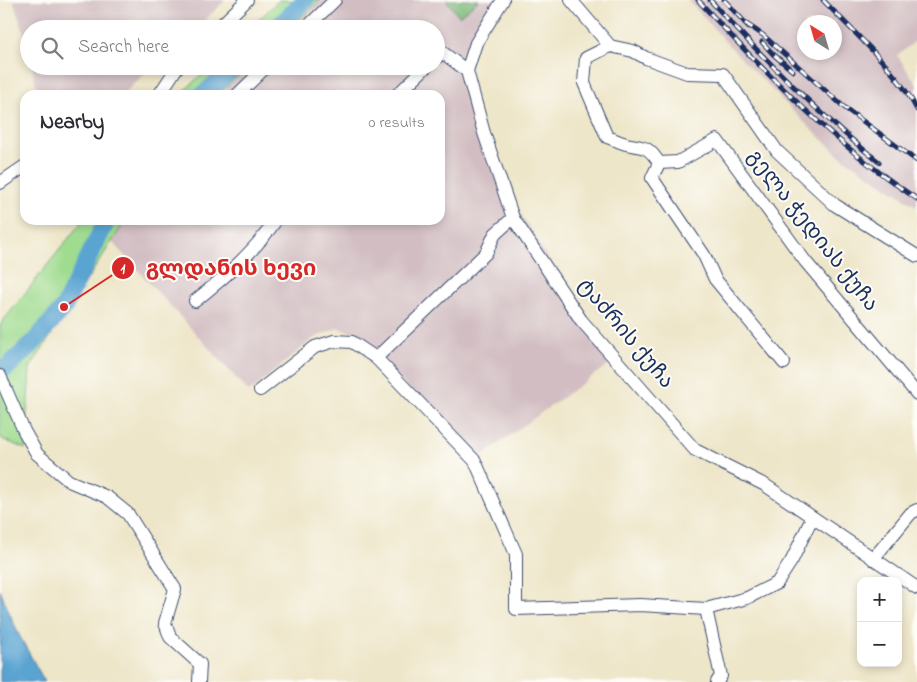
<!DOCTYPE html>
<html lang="en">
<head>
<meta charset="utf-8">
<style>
	:root { --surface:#fff; --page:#f2f2f3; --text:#2b2b33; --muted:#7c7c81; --line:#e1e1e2 }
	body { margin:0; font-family:"Indie Flower","Noto Sans Georgian",sans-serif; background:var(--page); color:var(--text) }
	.controls { position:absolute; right:15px; bottom:15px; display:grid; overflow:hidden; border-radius:10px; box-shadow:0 2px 8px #0003 }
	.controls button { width:45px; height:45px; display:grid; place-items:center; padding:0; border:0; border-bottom:1px solid var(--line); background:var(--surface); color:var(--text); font:25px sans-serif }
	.compass { position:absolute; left:797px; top:15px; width:45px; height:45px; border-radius:50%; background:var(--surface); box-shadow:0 2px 8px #0003; rotate:323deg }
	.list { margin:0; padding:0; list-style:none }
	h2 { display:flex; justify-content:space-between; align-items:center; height:65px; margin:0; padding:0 20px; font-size:21px }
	h2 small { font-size:16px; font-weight:400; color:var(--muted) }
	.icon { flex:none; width:28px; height:28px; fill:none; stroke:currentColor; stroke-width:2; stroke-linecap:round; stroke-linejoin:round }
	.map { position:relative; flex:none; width:917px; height:682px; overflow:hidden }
	.search { position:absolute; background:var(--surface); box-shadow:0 2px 8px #0003; left:20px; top:20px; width:425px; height:55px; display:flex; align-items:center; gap:12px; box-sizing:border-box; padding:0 18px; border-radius:28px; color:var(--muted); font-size:19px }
	.panel { position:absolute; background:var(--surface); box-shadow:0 2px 8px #0003; left:20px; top:90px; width:425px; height:135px; border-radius:15px }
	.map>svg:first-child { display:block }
</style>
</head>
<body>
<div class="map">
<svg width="917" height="682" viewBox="0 0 917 682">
	<rect width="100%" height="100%" fill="#fdfcf7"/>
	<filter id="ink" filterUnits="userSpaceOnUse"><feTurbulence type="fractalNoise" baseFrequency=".02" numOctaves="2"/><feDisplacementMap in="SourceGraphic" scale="10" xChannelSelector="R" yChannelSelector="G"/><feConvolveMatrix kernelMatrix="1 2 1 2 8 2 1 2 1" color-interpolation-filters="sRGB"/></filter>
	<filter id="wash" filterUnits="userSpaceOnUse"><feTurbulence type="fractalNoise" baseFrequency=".0096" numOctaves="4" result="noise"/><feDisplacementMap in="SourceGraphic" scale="20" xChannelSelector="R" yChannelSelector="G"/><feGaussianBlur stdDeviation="1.12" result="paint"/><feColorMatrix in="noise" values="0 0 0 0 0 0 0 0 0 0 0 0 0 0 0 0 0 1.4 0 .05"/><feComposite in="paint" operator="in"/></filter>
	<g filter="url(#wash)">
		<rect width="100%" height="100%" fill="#eee6c9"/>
		<g fill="#d2bec2" fill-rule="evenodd">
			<path d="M13 0H226L195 29H29V48Z"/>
			<path d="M320 0H497L462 54 467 87 483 153 612 362 477 459 354 333 338 328 314 338 249 392 112 242 126 220H440V95H218L249 66H436V29H289Z"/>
			<path d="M688 0H917V40L897 55 917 85V207L840 156 808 126 734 51ZM804 22H834V52H804Z"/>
			<path d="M32 66H153L122 95H38Z"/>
		</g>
		<g fill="#a0dc90" stroke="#5e8677">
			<path d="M279 0H320L289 29H249Z"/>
			<path d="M210 66H249L218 95H180Z"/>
			<path d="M83 220H126L30 368 25 449 2 439 0 434V325Z"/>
		</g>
		<path fill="#80bc7a" stroke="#4e766c" d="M446 0H479L459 16Z"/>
		<path fill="#5aa4d2" stroke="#3a6a98" d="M0 590 18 633 45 682H0Z"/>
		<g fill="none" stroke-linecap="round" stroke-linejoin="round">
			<g stroke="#5aa4d2" stroke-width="18">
				<path d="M276 29 305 0"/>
				<path d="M203 95 235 66"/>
				<path d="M5 369 34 342 64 307 107 220"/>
			</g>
		</g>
	</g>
	<g filter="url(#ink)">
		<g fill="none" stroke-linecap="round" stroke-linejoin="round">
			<g stroke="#3b4a6e" stroke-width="14">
				<g id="street">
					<path d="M503 0 476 43 467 71 484 133 513 218 581 320 695 450 765 485 917 588"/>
					<path d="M571 0 610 46 633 51 646 58 687 73 723 74 777 151 835 205 917 256"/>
					<path d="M217 29 247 0"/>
					<path d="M305 29 335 0"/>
					<path d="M610 46 586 58 584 83 607 137C613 139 620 142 626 144 644 148 648 145 659 163L652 178 704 255 715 279 784 363"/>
					<path d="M436 58 442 52 467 71"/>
					<path d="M159 95 178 66"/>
					<path d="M237 95 267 66"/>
					<path d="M397 95 427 66"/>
					<path d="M659 163 678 162 717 140 805 261 917 394"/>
					<path d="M0 183 25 166"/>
					<path d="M195 301C225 277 254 252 276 220"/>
					<path d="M376 358 486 253 495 234 513 218"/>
					<path d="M0 376 24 431 37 454 69 481 107 497 128 514 175 589 165 623 170 637 200 664 199 682"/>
					<path d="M260 390 315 347 334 341 352 342 376 358 475 461 516 554V609L640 605 706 609 747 598 777 583 792 560 812 518"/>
					<path d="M873 559 911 513 917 510"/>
					<path d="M706 609 721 676 717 682"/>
				</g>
			</g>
			<use href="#street" stroke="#fff" stroke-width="12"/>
			<g stroke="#1b2f5e" stroke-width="5">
				<g id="rail">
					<path d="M698 0C765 73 834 144 917 199"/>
					<path d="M710 0C763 58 817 113 879 162"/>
					<path d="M724 0 749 27"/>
					<path d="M823 0C853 32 898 71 917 110"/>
					<path d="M745 23 763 35 845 108 917 161"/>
					<path d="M762 42 773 54 793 71"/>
				</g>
			</g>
			<use href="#rail" stroke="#fdfcf7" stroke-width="3" stroke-dasharray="9" stroke-linecap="butt"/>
		</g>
	</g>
	<g text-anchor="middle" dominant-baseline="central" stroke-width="4" stroke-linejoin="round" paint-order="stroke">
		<g font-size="21" fill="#1b2f5e" stroke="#fdfcf7">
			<text transform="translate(812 231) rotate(52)">გელა ჭედიას ქუჩა</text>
			<text transform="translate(625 334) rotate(50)">ტაძრის ქუჩა</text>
		</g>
	</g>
	<path fill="none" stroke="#d62828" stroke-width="2" d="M64 307L123 268"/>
	<g fill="#d62828" stroke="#fdfcf7" stroke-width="2">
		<circle cx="64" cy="307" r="5"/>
		<circle cx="123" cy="268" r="12"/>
	</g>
	<g font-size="15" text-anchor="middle" font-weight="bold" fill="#fff">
		<text x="123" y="273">1</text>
	</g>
	<g font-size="22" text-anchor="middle" font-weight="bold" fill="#d62828" stroke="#fdfcf7" stroke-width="4" stroke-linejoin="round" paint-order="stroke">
		<text x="231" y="275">გლდანის ხევი</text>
	</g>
</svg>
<div class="controls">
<button>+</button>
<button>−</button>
</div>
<svg class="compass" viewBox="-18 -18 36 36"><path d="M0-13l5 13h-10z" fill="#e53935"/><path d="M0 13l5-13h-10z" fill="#7c7c81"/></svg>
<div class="search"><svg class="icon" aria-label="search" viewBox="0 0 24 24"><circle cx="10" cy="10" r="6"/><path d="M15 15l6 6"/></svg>Search here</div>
<section class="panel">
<h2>Nearby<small>0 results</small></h2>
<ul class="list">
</ul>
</section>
</div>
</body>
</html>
